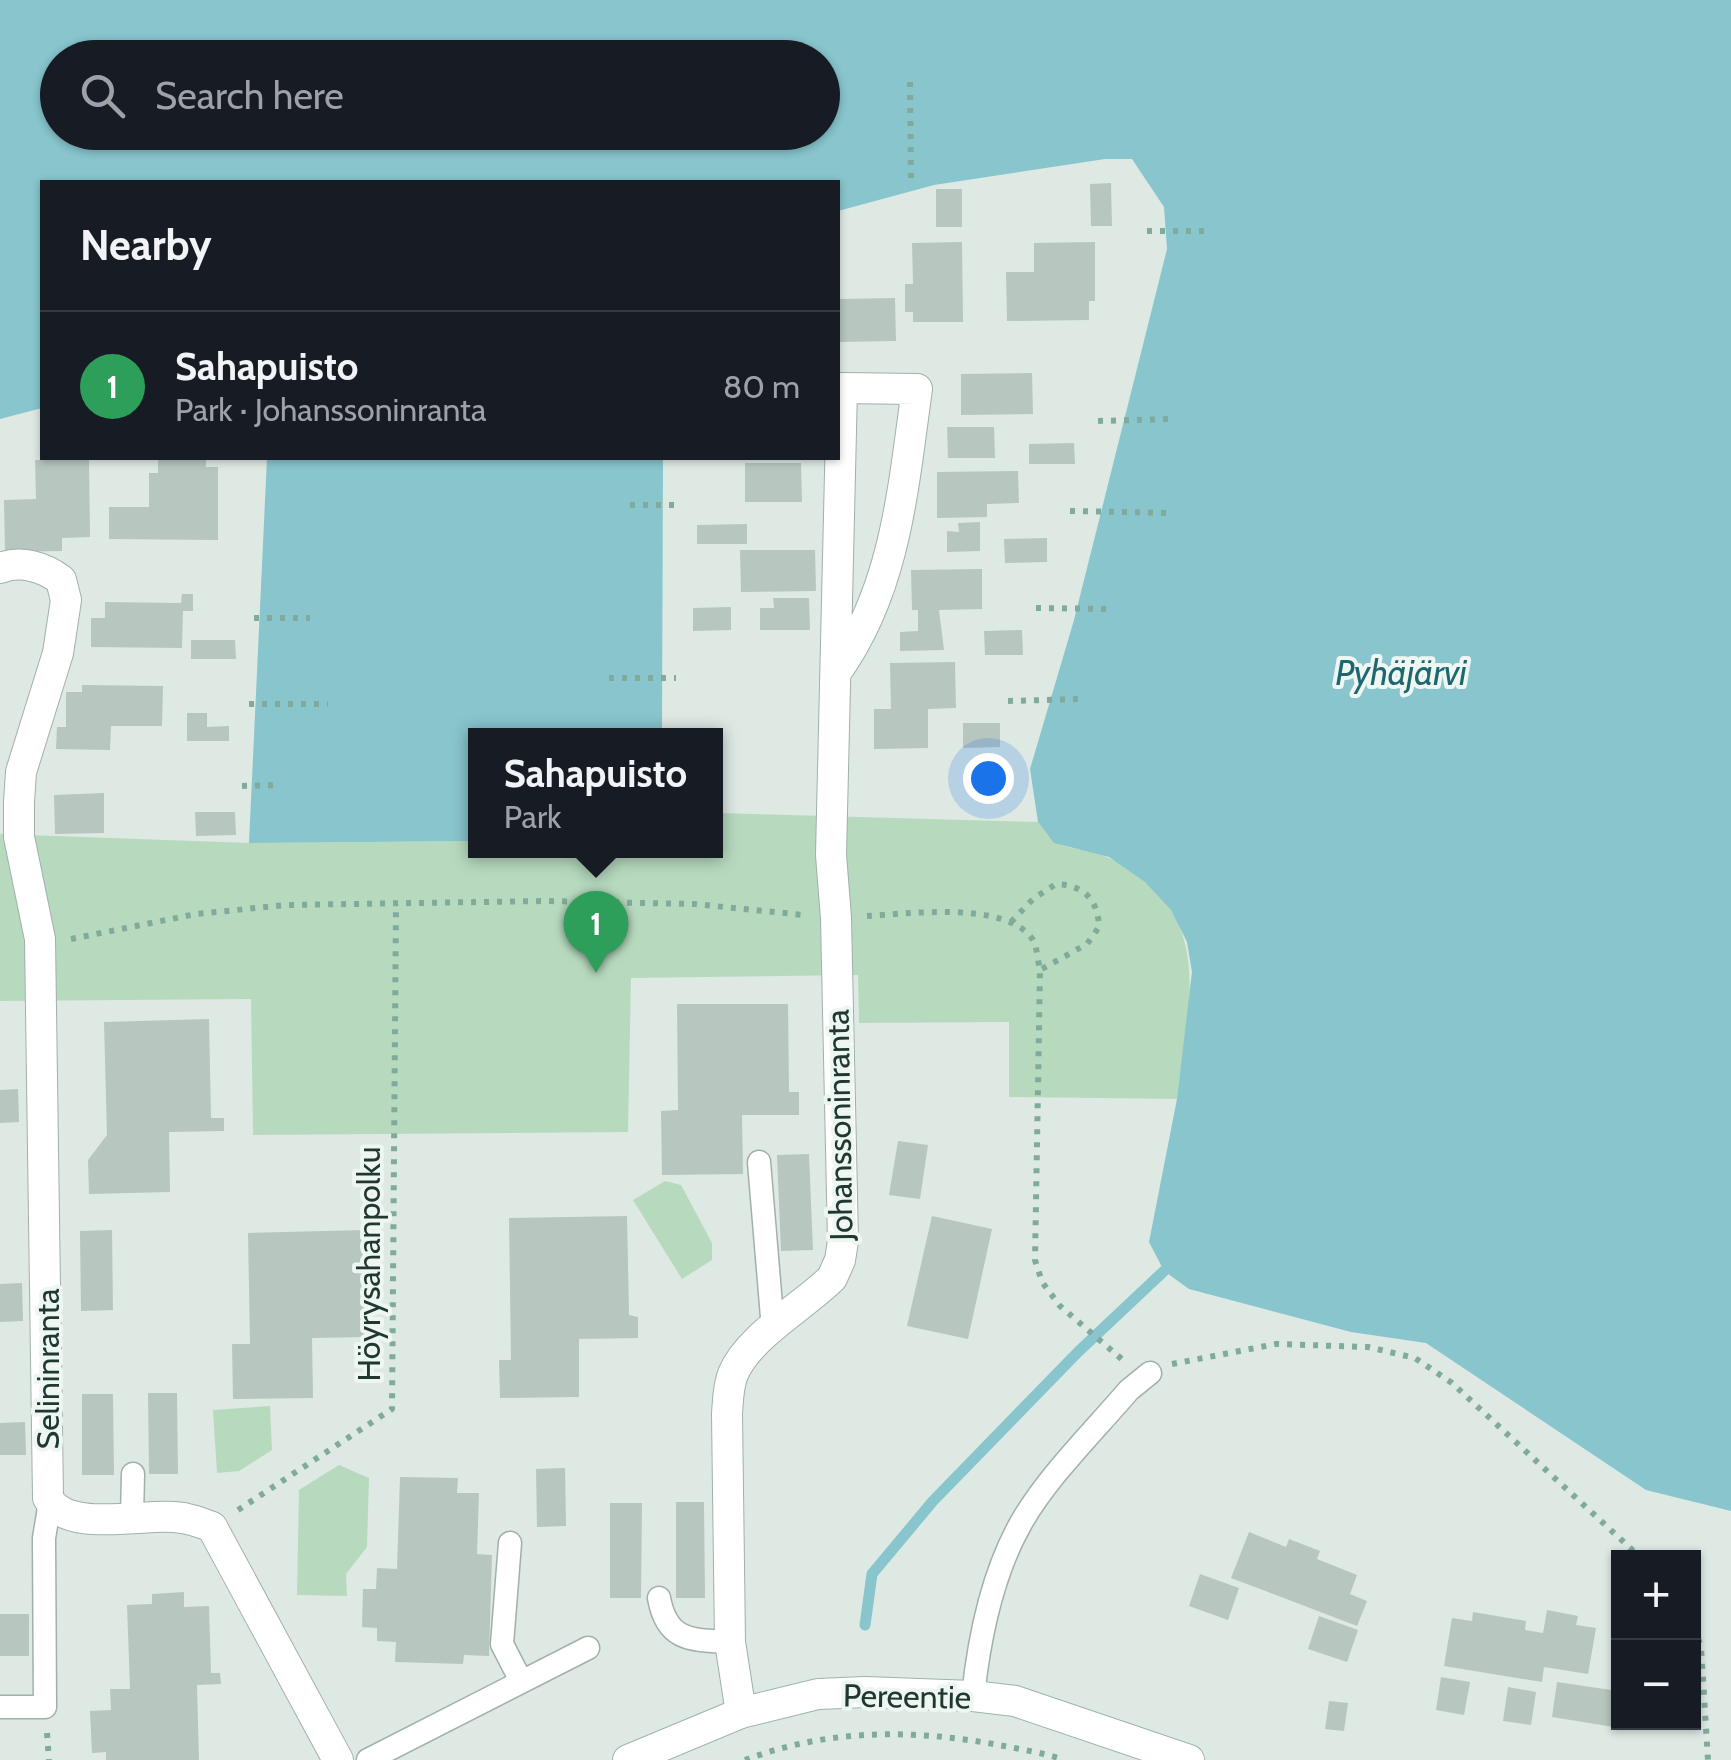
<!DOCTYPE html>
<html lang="en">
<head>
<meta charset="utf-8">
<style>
	:root { --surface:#171b24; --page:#242831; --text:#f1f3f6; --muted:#9ea1a6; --line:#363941; --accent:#ec765a }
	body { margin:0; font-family:Cabin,sans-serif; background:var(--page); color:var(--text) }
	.controls { position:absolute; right:30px; bottom:30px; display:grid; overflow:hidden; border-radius:0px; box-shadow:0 2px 8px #0004 }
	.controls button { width:90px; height:90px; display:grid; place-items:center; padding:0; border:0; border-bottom:2px solid var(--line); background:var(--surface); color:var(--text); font:50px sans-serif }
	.you { position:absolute; left:988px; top:778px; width:35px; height:35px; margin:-25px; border:8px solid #fff; border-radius:50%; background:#1a73e8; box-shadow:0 0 0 15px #1a73e833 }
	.badge { display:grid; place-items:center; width:65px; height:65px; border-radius:50%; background:var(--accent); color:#fff; font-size:32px; font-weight:700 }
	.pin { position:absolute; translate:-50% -82px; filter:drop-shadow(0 2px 5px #0008) }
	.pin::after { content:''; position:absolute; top:52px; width:35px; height:30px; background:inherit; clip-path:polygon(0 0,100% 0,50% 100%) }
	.popup { position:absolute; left:468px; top:728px; width:255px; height:130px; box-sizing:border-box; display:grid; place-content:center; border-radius:0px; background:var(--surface); filter:drop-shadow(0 2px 8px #0005); font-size:32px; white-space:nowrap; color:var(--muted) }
	.popup b { font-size:38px; color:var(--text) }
	.popup::after { content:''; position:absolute; left:50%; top:100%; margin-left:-20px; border:20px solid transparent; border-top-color:var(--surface) }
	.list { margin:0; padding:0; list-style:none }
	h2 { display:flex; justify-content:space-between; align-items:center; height:130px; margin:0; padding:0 40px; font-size:42px }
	h2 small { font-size:32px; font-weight:400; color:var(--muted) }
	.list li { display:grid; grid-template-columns:65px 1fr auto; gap:30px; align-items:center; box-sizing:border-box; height:150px; padding:0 40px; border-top:2px solid var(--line) }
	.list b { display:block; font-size:38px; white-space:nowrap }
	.list p { margin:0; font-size:32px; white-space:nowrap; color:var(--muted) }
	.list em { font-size:32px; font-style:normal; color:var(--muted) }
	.icon { flex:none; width:55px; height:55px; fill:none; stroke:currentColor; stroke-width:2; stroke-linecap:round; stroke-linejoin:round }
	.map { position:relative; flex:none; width:1731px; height:1760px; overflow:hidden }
	.search { position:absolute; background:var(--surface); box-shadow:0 2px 8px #0004; left:40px; top:40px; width:800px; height:110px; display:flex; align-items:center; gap:25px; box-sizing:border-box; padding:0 35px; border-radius:55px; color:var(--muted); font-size:38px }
	.panel { position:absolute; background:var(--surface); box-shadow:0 2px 8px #0004; left:40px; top:180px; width:800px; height:280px; border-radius:0px }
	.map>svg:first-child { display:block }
</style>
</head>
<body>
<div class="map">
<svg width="1731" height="1760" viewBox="0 0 1731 1760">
	<rect width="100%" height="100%" fill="#dee9e4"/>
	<g fill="#b7dabf">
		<path d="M716 813 1038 822C1066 860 1077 841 1111 859 1219 914 1188 1003 1177 1099L1009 1097V1022L859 1023 858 975 631 978 628 1132 253 1135 251 999 0 1001V834L249 843 476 841V850H716Z"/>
		<path d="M665 1181 681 1185 712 1243V1260L682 1279 633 1200Z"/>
		<path d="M270 1406 272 1450 239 1471 217 1473 213 1410Z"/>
		<path d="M339 1465 369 1478 367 1547 346 1574 347 1596 297 1595 299 1490Z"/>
	</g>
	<g fill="#88c5cd" fill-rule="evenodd">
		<path d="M0 0H1731V1511L1646 1490 1426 1343 1351 1332 1189 1289 1164 1271 1149 1242 1177 1099 1192 972 1187 942 1171 910 1145 882 1109 857 1054 843 1038 822 1030 769 1074 620 1167 249 1164 207 1132 159H1105L934 185 838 211V182H42V408L0 419ZM58 58H822V132H58Z"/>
		<path d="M267 458H663L662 735 476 736V841L249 843Z"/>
	</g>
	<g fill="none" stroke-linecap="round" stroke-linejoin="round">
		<path stroke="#88c5cd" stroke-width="11" d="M865 1625 872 1574 933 1501 1079 1351 1164 1271"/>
	</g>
	<g fill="#b7c6bf">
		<path d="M1111 183 1112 226H1091L1090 184Z"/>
		<rect x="936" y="189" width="26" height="38"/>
		<path d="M962 242 963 322H913V312H905V284H913L912 243Z"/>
		<path d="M1095 242V301H1089V320L1007 321 1006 272H1034V243Z"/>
		<path d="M895 298 896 341 838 342V299Z"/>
		<path d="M1032 373 1033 414 961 415V374Z"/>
		<path d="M947 427H994L995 458H948Z"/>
		<path d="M1074 443 1075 464H1029V444Z"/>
		<path d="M158 458H206V467H218V540L109 539V507H149V473H158Z"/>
		<path d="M89 459 90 537 62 538V551L5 552 4 500 36 499 35 460Z"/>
		<path d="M745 463H801L802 502H745Z"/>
		<path d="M1018 471 1019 503 987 504V517L937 518V472Z"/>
		<path d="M980 522V551L947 552V531L959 532 958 523Z"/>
		<path d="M747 524V544H697V525Z"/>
		<path d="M1047 538V562L1005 563 1004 539Z"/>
		<path d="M740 550H815L816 591 741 592Z"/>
		<path d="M982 569V609L939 610 944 650 900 651V632L918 631V610H912L911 570Z"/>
		<path d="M182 594H193V611H183L182 648 91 647V618H105V602L181 603Z"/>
		<path d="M773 598H809L810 630H760V608H774Z"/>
		<path d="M731 607V630L693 631V608Z"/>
		<path d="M1022 630 1023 655H985L984 631Z"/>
		<path d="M191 640H235L236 659H191Z"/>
		<path d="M955 662 956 708 928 709V748L874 749V709H891L890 663Z"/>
		<path d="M82 685 163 686 162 726H111L110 750 56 749 57 727H66V692H82Z"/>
		<path d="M187 713H207V727L229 726V741H187Z"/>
		<path d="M963 723H1000V747L963 748Z"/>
		<path d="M104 793V833L55 834 54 795Z"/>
		<path d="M195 812H235L236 835 196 836Z"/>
		<path d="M677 1004H788L789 1092H799V1115H742L743 1174 662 1175 661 1111 678 1110Z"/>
		<path d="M209 1019 211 1118H224V1131L169 1132 170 1192 89 1194 88 1160 107 1135 104 1022Z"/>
		<path d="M18 1089 19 1122 0 1123V1090Z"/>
		<path d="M898 1141 928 1145 920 1199 889 1195Z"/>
		<path d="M809 1154 813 1250 781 1251 777 1155Z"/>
		<path d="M627 1216 629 1315 638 1317V1338L579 1339V1397L500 1398 499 1360H511L509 1218Z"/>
		<path d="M932 1216 992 1229 968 1339 907 1326Z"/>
		<path d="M112 1230 113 1310 81 1311 80 1231Z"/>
		<path d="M366 1230 368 1337 312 1338 313 1398 233 1399 232 1344H250L248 1233Z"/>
		<path d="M22 1283 23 1321 0 1322V1284Z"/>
		<path d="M148 1393H177L178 1474H149Z"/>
		<path d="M82 1394H113L114 1475H82Z"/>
		<path d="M25 1422 26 1455H0V1423Z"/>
		<path d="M565 1468 566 1526 537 1527 536 1469Z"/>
		<path d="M400 1477 458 1478 457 1493H479L477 1554 492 1555 489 1656 464 1655 463 1664 395 1662 396 1642 377 1641V1628L362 1627 363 1589H376L377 1568 397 1569Z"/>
		<path d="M676 1502H704L705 1598H676Z"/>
		<path d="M610 1503H642L641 1598H610Z"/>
		<path d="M1249 1532 1286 1547 1289 1539 1320 1551 1317 1559 1357 1575 1350 1594 1367 1601 1357 1626 1231 1578Z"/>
		<path d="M1200 1574 1239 1588 1228 1620 1189 1606Z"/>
		<path d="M184 1592V1607L209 1606 211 1673H220L221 1684 197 1685 199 1760H106V1752L92 1753 90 1711 111 1710 110 1689H130L127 1605 152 1604V1594Z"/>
		<path d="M1547 1610 1578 1616 1576 1625 1596 1628 1588 1674 1544 1667 1542 1682 1444 1666 1452 1618 1472 1621 1473 1612 1526 1621 1525 1630 1543 1633Z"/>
		<rect x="0" y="1614" width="29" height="42"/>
		<path d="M1319 1616 1358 1630 1347 1662 1308 1649Z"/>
		<path d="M1441 1677 1470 1682 1464 1715 1436 1710Z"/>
		<path d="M1557 1682 1618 1691 1620 1728 1552 1717Z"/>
		<path d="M1508 1687 1536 1692 1531 1725 1503 1721Z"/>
		<path d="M1329 1701 1348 1703 1344 1731 1325 1729Z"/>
	</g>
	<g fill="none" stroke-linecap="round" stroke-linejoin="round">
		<g stroke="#a1b0aa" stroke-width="25">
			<g id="lane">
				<path d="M759 1162 773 1329"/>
				<path d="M132 1517 133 1474"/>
				<path d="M510 1543 502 1644 521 1681"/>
				<path d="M659 1598C667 1642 692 1640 730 1642"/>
				<path d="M973 1696C979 1639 992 1574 1021 1523 1047 1477 1094 1431 1129 1390L1150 1373"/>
				<path d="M0 1707H45L44 1538 50 1502"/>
				<path d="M368 1760 588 1648"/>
			</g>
		</g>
		<g stroke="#a1b0aa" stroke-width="32">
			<g id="street">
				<path d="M0 568C21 560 44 567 61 580L66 600 58 653 21 772 19 802V837L40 939 48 1498C66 1533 140 1514 174 1517 189 1518 199 1522 212 1527L338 1760"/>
				<path d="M741 1713 730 1642 727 1414C728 1401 728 1386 733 1374 748 1337 804 1306 832 1278L840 1260 843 1241 836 918 831 855 842 388 917 389C903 488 896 588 837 671"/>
			</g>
		</g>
		<g stroke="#9eb4ab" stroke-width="32">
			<path id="secondary" d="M628 1760 741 1713 818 1694 865 1692 973 1696 1015 1701 1189 1760"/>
		</g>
		<g stroke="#80ab9c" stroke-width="6" stroke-dasharray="5 8" stroke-linecap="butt">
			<path d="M910 82 911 181"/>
			<path d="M1147 231H1211"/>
			<path d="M1098 421 1171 419"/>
			<path d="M630 505H675"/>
			<path d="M1070 511 1172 513"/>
			<path d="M1036 608 1110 609"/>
			<path d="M254 618H310"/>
			<path d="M609 678H676"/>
			<path d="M1008 701 1080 699"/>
			<path d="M249 704H328"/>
			<path d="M242 786 280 785"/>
			<path d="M867 916C908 914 1007 900 1033 940 1037 947 1038 962 1040 970L1035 1260 1042 1282 1060 1306 1124 1361"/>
			<path d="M1011 922 1033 899 1056 884C1083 885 1098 899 1099 927L1087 944 1040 970"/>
			<path d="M71 939 196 914 286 905 546 901 694 904 804 915"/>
			<path d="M1172 1364 1276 1344 1368 1347 1415 1358 1452 1383 1641 1558"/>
			<path d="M238 1510 392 1409 396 904"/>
			<path d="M1694 1626 1701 1647 1708 1760"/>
			<path d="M47 1733 49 1760"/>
			<path d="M745 1760C830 1728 916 1729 1004 1746 1024 1750 1045 1753 1064 1760"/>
		</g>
		<use href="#lane" stroke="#fff" stroke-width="22"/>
		<use href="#street" stroke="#fff" stroke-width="30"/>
		<use href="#secondary" stroke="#fff" stroke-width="30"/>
	</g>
	<g text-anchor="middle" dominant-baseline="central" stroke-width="8" stroke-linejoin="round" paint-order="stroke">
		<g font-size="32" fill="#203830" stroke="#eef6f2">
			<text transform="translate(839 1125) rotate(-91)">Johanssoninranta</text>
			<text transform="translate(368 1264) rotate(-90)">Höyrysahanpolku</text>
			<text transform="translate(47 1369) rotate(-90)">Selininranta</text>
			<text transform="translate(907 1696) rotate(1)">Pereentie</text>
		</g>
		<g font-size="35" font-style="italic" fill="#1e6770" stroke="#eef6f2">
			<text x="1401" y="672">Pyhäjärvi</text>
		</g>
	</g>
</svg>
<div class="controls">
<button>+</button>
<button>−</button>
</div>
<div class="you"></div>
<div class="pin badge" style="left:596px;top:973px;background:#2e9e5b">1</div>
<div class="popup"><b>Sahapuisto</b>Park</div>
<div class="search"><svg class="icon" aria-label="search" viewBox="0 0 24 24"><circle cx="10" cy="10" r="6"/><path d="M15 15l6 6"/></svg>Search here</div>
<section class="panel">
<h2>Nearby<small></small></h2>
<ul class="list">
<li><span class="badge" style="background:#2e9e5b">1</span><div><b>Sahapuisto</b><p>Park · Johanssoninranta</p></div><em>80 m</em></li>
</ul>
</section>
</div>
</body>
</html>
